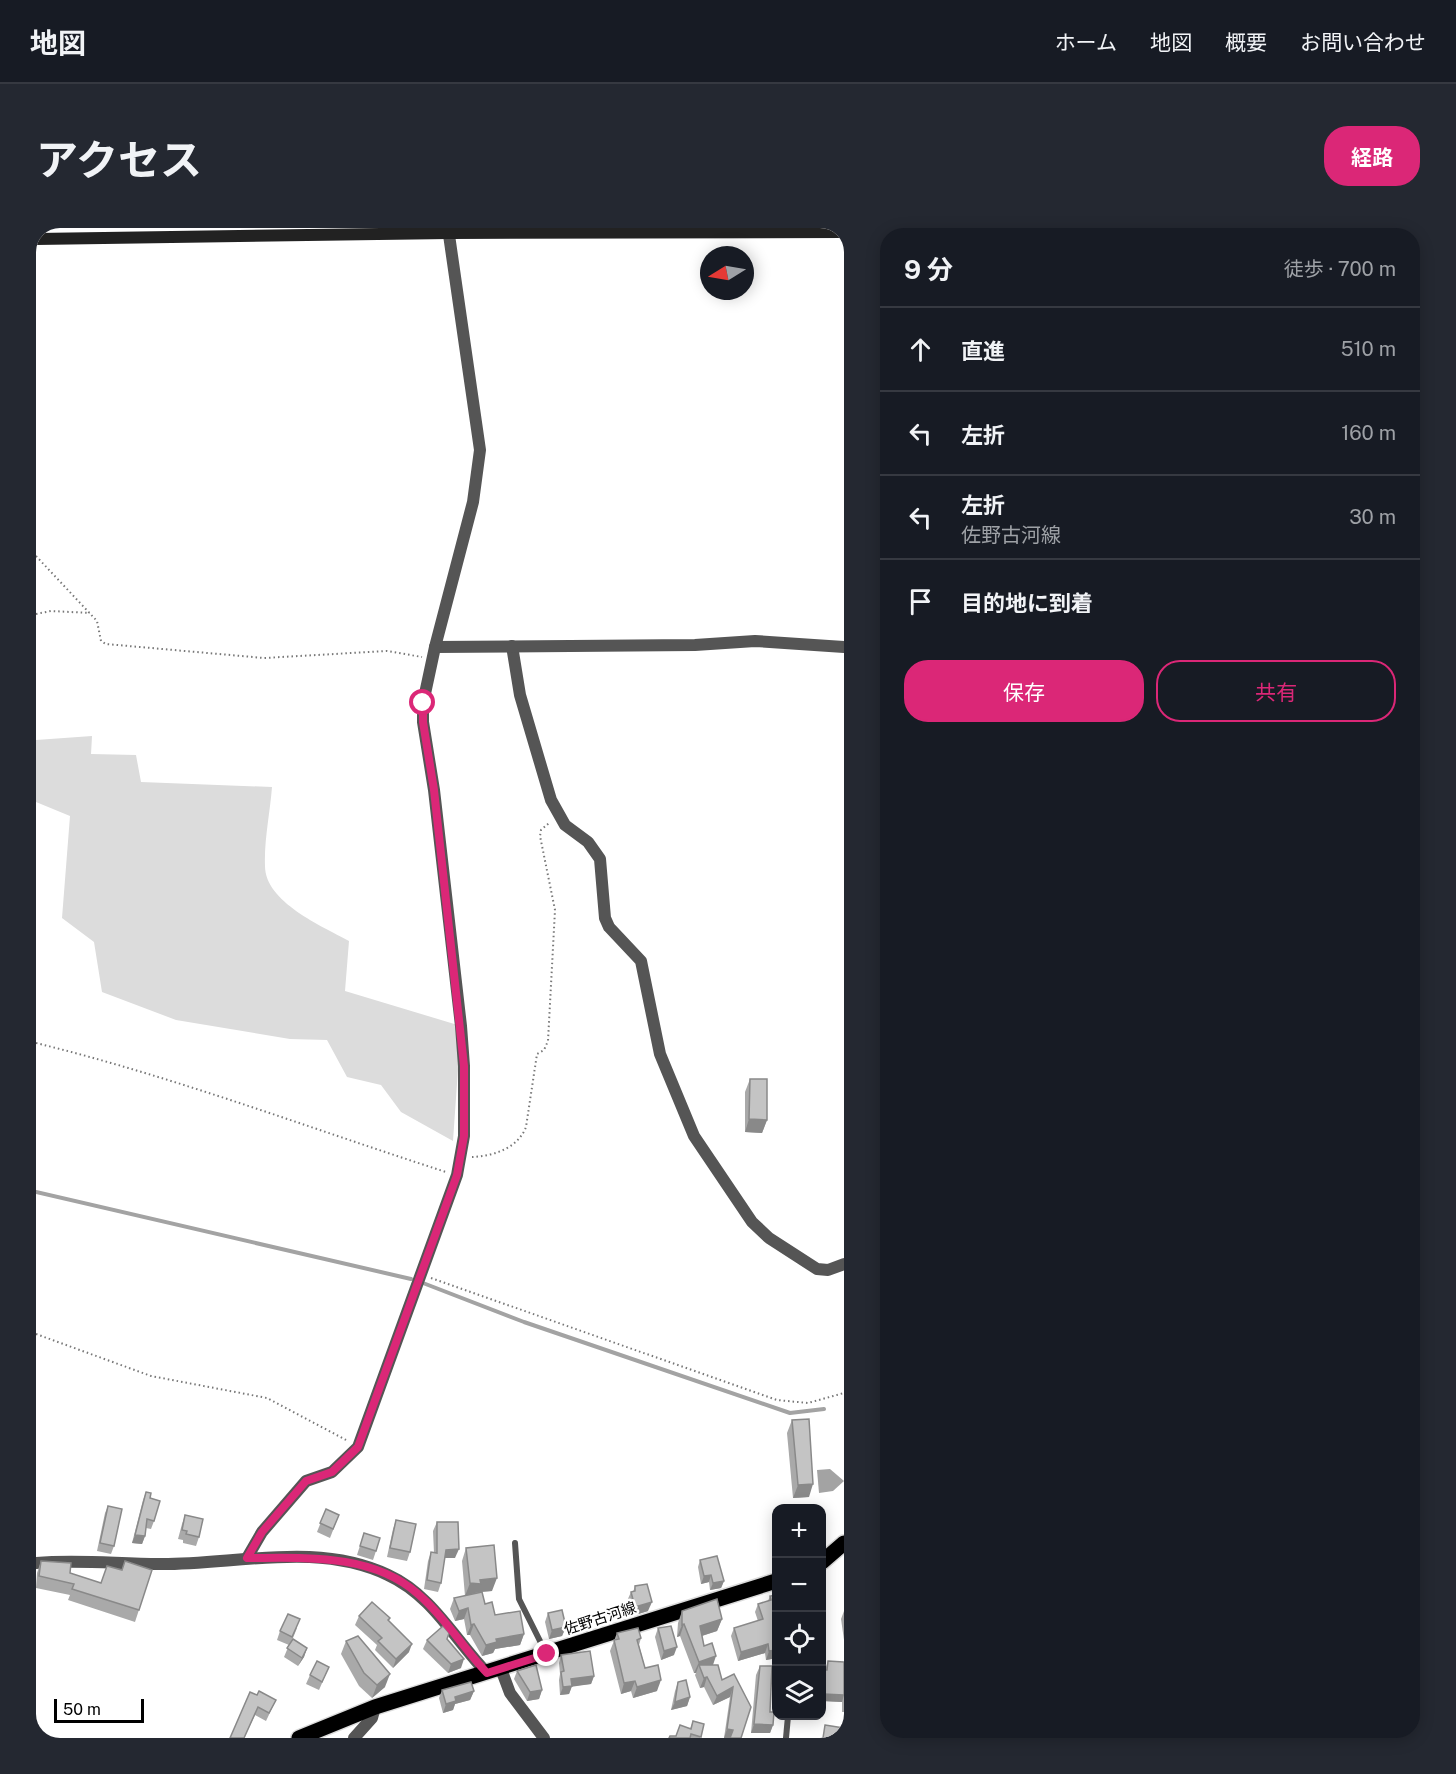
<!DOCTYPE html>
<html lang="ja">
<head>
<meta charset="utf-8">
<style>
	:root { --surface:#171b24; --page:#242831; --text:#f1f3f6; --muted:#9ea1a6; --line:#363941; --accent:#db2777 }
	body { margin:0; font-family:"Public Sans","Noto Sans JP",sans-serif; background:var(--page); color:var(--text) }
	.controls { position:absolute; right:18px; bottom:18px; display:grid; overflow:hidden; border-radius:12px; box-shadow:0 3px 15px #0003 }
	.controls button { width:54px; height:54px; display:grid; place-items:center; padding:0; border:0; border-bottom:2px solid var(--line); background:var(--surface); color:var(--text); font:30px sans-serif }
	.compass { position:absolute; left:664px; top:18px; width:54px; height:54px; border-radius:50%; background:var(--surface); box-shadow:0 3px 15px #0003; rotate:259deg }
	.scale { position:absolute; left:18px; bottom:15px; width:90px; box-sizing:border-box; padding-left:6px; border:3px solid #000; border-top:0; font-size:16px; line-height:21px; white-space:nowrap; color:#000; -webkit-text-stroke:4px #fff; paint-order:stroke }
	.stop { position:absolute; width:18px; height:18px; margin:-14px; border:4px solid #db2777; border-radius:50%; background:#fff }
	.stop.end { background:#db2777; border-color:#fff; box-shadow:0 2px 6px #0008 }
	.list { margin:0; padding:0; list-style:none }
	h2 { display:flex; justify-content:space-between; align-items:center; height:78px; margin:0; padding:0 24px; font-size:26px }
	h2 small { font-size:20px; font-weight:400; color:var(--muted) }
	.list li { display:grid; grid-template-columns:39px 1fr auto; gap:18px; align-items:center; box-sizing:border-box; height:84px; padding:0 24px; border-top:2px solid var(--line) }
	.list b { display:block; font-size:22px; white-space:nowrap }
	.list p { margin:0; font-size:20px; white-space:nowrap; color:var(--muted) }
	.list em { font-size:20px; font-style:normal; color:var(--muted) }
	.actions { display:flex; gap:12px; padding:18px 24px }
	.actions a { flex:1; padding:14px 0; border:2px solid var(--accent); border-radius:24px; text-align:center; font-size:21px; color:var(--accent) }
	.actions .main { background:var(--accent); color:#fff }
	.icon { flex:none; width:33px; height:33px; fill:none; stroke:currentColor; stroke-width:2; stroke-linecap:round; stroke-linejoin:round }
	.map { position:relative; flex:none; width:808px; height:1510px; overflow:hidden; border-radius:24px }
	header { display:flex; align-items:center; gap:36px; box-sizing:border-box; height:84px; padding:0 30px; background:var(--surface); border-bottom:2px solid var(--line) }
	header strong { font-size:28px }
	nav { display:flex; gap:33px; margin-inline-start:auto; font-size:21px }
	.intro { display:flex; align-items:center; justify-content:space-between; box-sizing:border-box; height:144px; padding:0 36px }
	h1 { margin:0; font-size:42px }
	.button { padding:15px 27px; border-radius:24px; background:var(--accent); color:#fff; font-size:21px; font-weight:700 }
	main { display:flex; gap:36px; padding:0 36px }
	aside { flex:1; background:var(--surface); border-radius:24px; box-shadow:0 3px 15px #0003 }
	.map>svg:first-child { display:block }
</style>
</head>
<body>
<header>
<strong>地図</strong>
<nav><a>ホーム</a><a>地図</a><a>概要</a><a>お問い合わせ</a></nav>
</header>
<div class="intro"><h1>アクセス</h1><a class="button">経路</a></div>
<main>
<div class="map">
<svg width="808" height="1510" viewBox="0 0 808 1510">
	<rect width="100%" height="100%" fill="#fff"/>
	<path fill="#dcdcdc" d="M56 508 55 526 100 527 105 554 236 559C234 585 228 612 229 638 229 674 286 698 313 713L309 763 425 798 417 913 365 884 345 857 311 849 291 812 254 811 140 792 66 764 58 714 26 690 34 588 0 574V512Z"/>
	<path fill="#a3a3a3" d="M794 1241 808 1253 797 1263 783 1265 781 1242Z"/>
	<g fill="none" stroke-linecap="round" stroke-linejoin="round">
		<g stroke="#a3a3a3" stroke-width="4">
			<path d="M0 964 375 1051"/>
			<path d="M387 1055 488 1094 754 1185 788 1181"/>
		</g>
		<g stroke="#dbdbdb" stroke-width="18">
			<g id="primary">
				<path d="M786 1334 808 1315"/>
				<path d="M263 1510 339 1479 740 1353"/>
			</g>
		</g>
		<g stroke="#777" stroke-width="2" stroke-dasharray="1.5 3" stroke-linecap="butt">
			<path d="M0 328 61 393 65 413 70 416 228 430 351 423 386 429"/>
			<path d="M0 386 15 383 54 385"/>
			<path d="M0 815C139 849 273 900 410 944"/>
			<path d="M436 929C458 928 482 920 490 899L501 826 508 822 512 813 519 682 504 608 505 602 513 595"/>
			<path d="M395 1050 741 1172 772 1175 808 1165"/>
			<path d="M0 1106 115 1148 231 1170 312 1213"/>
		</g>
		<g stroke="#555" stroke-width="6">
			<path d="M479 1315 483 1371 510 1425"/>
			<path d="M750 1510 752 1488"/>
		</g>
		<g stroke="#555" stroke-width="12">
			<path d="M476 418 484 467 515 572 529 597 552 614 564 631 569 690 573 699 605 733 624 826 658 908 716 994 733 1010 781 1041 792 1042 808 1036"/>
			<path d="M399 419 659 417 719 413 808 419"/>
			<path d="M211 1330 226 1304 270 1253 296 1244 322 1219 421 947 428 908V838L425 798 398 562 387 494V475L399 419 437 274 444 222 412 0"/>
			<path d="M0 1335C41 1331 82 1336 123 1336 197 1337 281 1313 352 1347 396 1367 419 1412 451 1445"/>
			<path d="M465 1441 474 1465 508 1510"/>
			<path d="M318 1510 336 1490 339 1479"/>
		</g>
		<path stroke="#222" stroke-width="12" d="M0 11 413 5 808 4"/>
		<use href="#primary" stroke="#000" stroke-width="15"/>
	</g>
	<g fill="#a9a9a9">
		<path d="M714 851 731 892 726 905 709 904V864Z"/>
		<path d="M756 1192 773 1269 757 1270 751 1205Z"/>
		<path d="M110 1264 114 1270 118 1293 115 1301 110 1300 109 1308 106 1316 96 1315 107 1272Z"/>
		<path d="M72 1278 78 1318 75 1326 61 1323 69 1285Z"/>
		<path d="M290 1281 303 1287 294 1310 281 1304Z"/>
		<path d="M149 1287 163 1309 160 1318 147 1315V1312L142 1311 146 1296Z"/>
		<path d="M360 1292 374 1324 371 1333 351 1329 357 1301Z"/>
		<path d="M401 1294 419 1330H408L405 1355 402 1364 388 1361 392 1333 395 1324 398 1325 397 1303Z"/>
		<path d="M328 1305 340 1323 337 1332 321 1327Z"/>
		<path d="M430 1320 456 1363 446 1364 449 1376 459 1387 488 1406 484 1417 459 1421 457 1425 446 1428 434 1407H431L428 1391 419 1393 414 1381 418 1370 429 1368 426 1333Z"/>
		<path d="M664 1332 688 1353 685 1360 674 1362 673 1354 665 1356 662 1339Z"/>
		<path d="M5 1333 34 1345 65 1355 86 1342H116L99 1394 32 1372 34 1367 0 1360 1 1345Z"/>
		<path d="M599 1358 612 1383 596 1388 591 1373 595 1364H597Z"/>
		<path d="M734 1368 741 1430 730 1432 729 1425 702 1433 695 1408 698 1400 722 1393 719 1384 722 1376 732 1373Z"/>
		<path d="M646 1383 686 1391 681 1403 666 1408 668 1418 677 1437 686 1452 698 1446 705 1510H688L694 1469 677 1477 668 1459 664 1460 659 1447 660 1445H658L644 1408 641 1409 642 1395Z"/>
		<path d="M808 1383V1412L805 1391Z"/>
		<path d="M512 1385 530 1399 526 1408 513 1411 509 1394Z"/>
		<path d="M323 1388 354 1390 353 1393 373 1424 357 1440 339 1422 341 1417 319 1397Z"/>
		<path d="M261 1400 255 1415 271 1420 268 1429 262 1438 248 1429 253 1417 241 1412 244 1403Z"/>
		<path d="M622 1400 638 1427 625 1432 619 1409Z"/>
		<path d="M581 1405 605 1410 603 1417 609 1440 621 1463 597 1470 595 1463 585 1466 574 1423Z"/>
		<path d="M411 1411 425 1440 412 1445 387 1421 391 1412Z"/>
		<path d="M310 1413 349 1459 336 1470 323 1458 305 1426Z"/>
		<path d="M525 1427 558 1448 555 1456 536 1458 533 1466 524 1467 523 1452 524 1446 523 1435Z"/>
		<path d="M792 1433 808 1434V1484H806V1474L788 1473 787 1479 786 1484V1442H789Z"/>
		<path d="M724 1438 737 1497 734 1505H715L720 1447Z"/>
		<path d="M293 1439 283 1462 270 1456 274 1447Z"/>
		<path d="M481 1443 506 1462 503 1471 491 1473 478 1451Z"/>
		<path d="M642 1454 654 1469 651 1478 635 1482 639 1463Z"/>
		<path d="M406 1462 438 1463 434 1472 419 1476 417 1482 407 1485 403 1470Z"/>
		<path d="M221 1467 240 1472 230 1493 219 1487 208 1510H194Z"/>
		<path d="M657 1493 668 1496 664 1510H633L634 1508H640L654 1501Z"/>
	</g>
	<g fill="#898989">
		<path d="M713 891 731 892 726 905 709 904Z"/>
		<path d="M777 1256 773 1269 757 1270 762 1257Z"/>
		<path d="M99 1307 109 1308 106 1316 96 1315Z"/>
		<path d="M423 1321 419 1330H407L410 1322Z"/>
		<path d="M675 1347 673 1354 665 1356 668 1348Z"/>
		<path d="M461 1350 456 1363 442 1364 429 1368 434 1355 444 1352Z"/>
		<path d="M688 1353 685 1360 674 1362 677 1355Z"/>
		<path d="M616 1374 612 1383 596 1388 599 1379Z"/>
		<path d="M432 1380 428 1391 419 1393 423 1383Z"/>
		<path d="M686 1391 681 1403 659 1410 664 1398Z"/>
		<path d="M438 1396 434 1407H431L435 1397Z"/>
		<path d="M648 1396 644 1408 641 1409 646 1397Z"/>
		<path d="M530 1399 526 1408 513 1411 516 1402Z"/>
		<path d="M488 1406 484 1417 459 1421 457 1425 446 1428 450 1417 460 1411Z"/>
		<path d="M376 1416 373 1424 357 1440 360 1431Z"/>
		<path d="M732 1416 729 1425 702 1433 705 1424Z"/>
		<path d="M641 1419 638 1427 625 1432 628 1423Z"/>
		<path d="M271 1420 268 1429 262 1438Z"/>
		<path d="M741 1422V1430L730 1432 733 1423Z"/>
		<path d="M680 1428 676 1440 663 1437 660 1445H658L663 1434Z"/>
		<path d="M428 1431 425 1440 412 1445 415 1436Z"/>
		<path d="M354 1446 349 1459 336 1470 341 1457Z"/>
		<path d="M558 1448 555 1456 534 1459 536 1458 533 1466 524 1467 527 1459 535 1451Z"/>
		<path d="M671 1449 668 1459 664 1460 668 1450Z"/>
		<path d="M625 1452 621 1463 597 1470 601 1459Z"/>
		<path d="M599 1453 595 1463 585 1466 588 1455Z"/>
		<path d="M697 1459 694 1469 677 1477 681 1468Z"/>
		<path d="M506 1462 503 1471 491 1473 494 1464Z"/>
		<path d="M438 1463 434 1472 419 1476 417 1482 407 1485 410 1476 419 1469Z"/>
		<path d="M788 1466 808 1467 806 1474 786 1473Z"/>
		<path d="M654 1469 651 1478 635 1482 639 1474Z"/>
		<path d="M718 1496 737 1497 734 1505H715Z"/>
		<path d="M691 1501 697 1502 694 1510H688Z"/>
	</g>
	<g fill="#c4c4c4" stroke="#898989" stroke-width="1.5">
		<path d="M714 851H731V892L713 891Z"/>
		<path d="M773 1191 777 1256 762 1257 756 1192Z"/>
		<path d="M110 1264 115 1265 114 1270 124 1273 118 1293 111 1291 109 1308 99 1307Z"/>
		<path d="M72 1278 86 1281 78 1318 64 1315Z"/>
		<path d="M290 1281 303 1287 297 1301 284 1295Z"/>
		<path d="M149 1287 167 1291 163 1309 150 1306 151 1303 146 1302Z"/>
		<path d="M360 1292 380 1296 374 1324 354 1320Z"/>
		<path d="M401 1294H422L423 1321 410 1322 405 1355 391 1352 395 1324 401 1325Z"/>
		<path d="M328 1305 344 1310 340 1323 324 1318Z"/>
		<path d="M458 1317 461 1350 444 1352 445 1356 434 1355 430 1320Z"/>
		<path d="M681 1328 688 1353 677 1355 675 1347 668 1348 664 1332Z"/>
		<path d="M5 1333 35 1335 34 1345 65 1355 71 1338 86 1342 89 1333 116 1342 103 1382 36 1361 38 1356 3 1348Z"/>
		<path d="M611 1356 616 1374 599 1379 595 1364 599 1363V1358Z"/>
		<path d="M446 1364 449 1376 456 1374 459 1387 484 1383 488 1406 460 1411 461 1414 450 1417 438 1396 435 1397 432 1380 423 1383 418 1370Z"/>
		<path d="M741 1367V1422L733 1423 732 1416 705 1424 698 1400 727 1391 722 1376 735 1372 734 1368Z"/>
		<path d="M681 1371 686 1391 664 1398 668 1418 676 1415 680 1428 663 1434 648 1396 646 1397V1383Z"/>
		<path d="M336 1374 354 1390 352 1392 376 1416 360 1431 342 1413 346 1410 323 1388Z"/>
		<path d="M526 1382 530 1399 516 1402 512 1385Z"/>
		<path d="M252 1386 264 1391 256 1409 244 1403Z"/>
		<path d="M407 1398 413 1405 411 1411 428 1431 415 1436 391 1412Z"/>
		<path d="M635 1398 641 1419 628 1423 622 1400Z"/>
		<path d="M602 1400 605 1410 601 1412 609 1440 622 1437 625 1452 601 1459 599 1453 588 1455 578 1412 583 1411 581 1405Z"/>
		<path d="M322 1408 354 1446 341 1457 328 1445 310 1413Z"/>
		<path d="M257 1411 271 1420 266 1430 251 1420Z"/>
		<path d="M554 1423 558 1448 535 1451 536 1458 527 1459 525 1444 528 1443 525 1427Z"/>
		<path d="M281 1433 293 1439 286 1454 274 1447Z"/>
		<path d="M792 1433 808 1434V1467L788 1466 787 1479H786V1442H791Z"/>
		<path d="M500 1437 506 1462 494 1464 481 1443Z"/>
		<path d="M663 1437H682L686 1452 698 1446 715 1479 705 1510H694L697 1502 691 1501 697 1459 681 1468 671 1449 668 1450Z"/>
		<path d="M724 1438H736L734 1484H738L737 1497 718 1496Z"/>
		<path d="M650 1452 654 1469 639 1474 642 1454Z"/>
		<path d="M435 1454 438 1463 419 1469 420 1473 410 1476 406 1462Z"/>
		<path d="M223 1463 240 1472 233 1485 222 1479 208 1510H194L214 1464 221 1467Z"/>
		<path d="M657 1493 668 1496 665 1509 655 1506 654 1510H633L634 1508H640L644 1497 655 1501Z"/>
		<path d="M789 1497 808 1500 807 1510H787Z"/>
	</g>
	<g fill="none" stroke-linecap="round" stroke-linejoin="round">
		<path stroke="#db2777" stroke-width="8" d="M387 475V494L398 562 428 838V908L421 947 322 1219 296 1244 270 1253 226 1304 211 1330C268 1330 336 1325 382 1366 409 1389 427 1420 451 1445L511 1426"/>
	</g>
	<g text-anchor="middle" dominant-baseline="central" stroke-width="5" stroke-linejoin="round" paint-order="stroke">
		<g font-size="15" fill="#000" stroke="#fff">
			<text transform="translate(564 1390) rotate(-18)">佐野古河線</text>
		</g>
	</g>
</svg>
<div class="controls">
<button>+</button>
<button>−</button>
<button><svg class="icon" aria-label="locate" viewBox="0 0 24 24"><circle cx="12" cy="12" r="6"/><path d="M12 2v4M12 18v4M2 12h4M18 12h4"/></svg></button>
<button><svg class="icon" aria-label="layers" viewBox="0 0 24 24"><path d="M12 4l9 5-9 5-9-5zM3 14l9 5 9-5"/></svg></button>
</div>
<svg class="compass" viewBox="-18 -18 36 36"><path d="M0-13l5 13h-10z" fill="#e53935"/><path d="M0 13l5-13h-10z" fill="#9ea1a6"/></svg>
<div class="scale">50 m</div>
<div class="stop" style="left:387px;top:475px"></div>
<div class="stop end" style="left:511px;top:1426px"></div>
</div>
<aside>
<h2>9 分<small>徒歩 · 700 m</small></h2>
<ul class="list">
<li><svg class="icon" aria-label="ahead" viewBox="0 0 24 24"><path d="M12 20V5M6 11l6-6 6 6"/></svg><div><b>直進</b></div><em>510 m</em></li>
<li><svg class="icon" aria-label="left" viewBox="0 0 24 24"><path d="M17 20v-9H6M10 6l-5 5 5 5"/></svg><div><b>左折</b></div><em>160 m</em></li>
<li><svg class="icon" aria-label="left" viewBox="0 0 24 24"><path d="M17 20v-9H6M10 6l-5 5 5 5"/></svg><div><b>左折</b><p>佐野古河線</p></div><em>30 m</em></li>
<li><svg class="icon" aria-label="arrive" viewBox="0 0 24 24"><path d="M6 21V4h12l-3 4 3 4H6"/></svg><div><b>目的地に到着</b></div></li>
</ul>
<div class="actions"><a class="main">保存</a><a>共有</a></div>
</aside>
</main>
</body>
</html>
